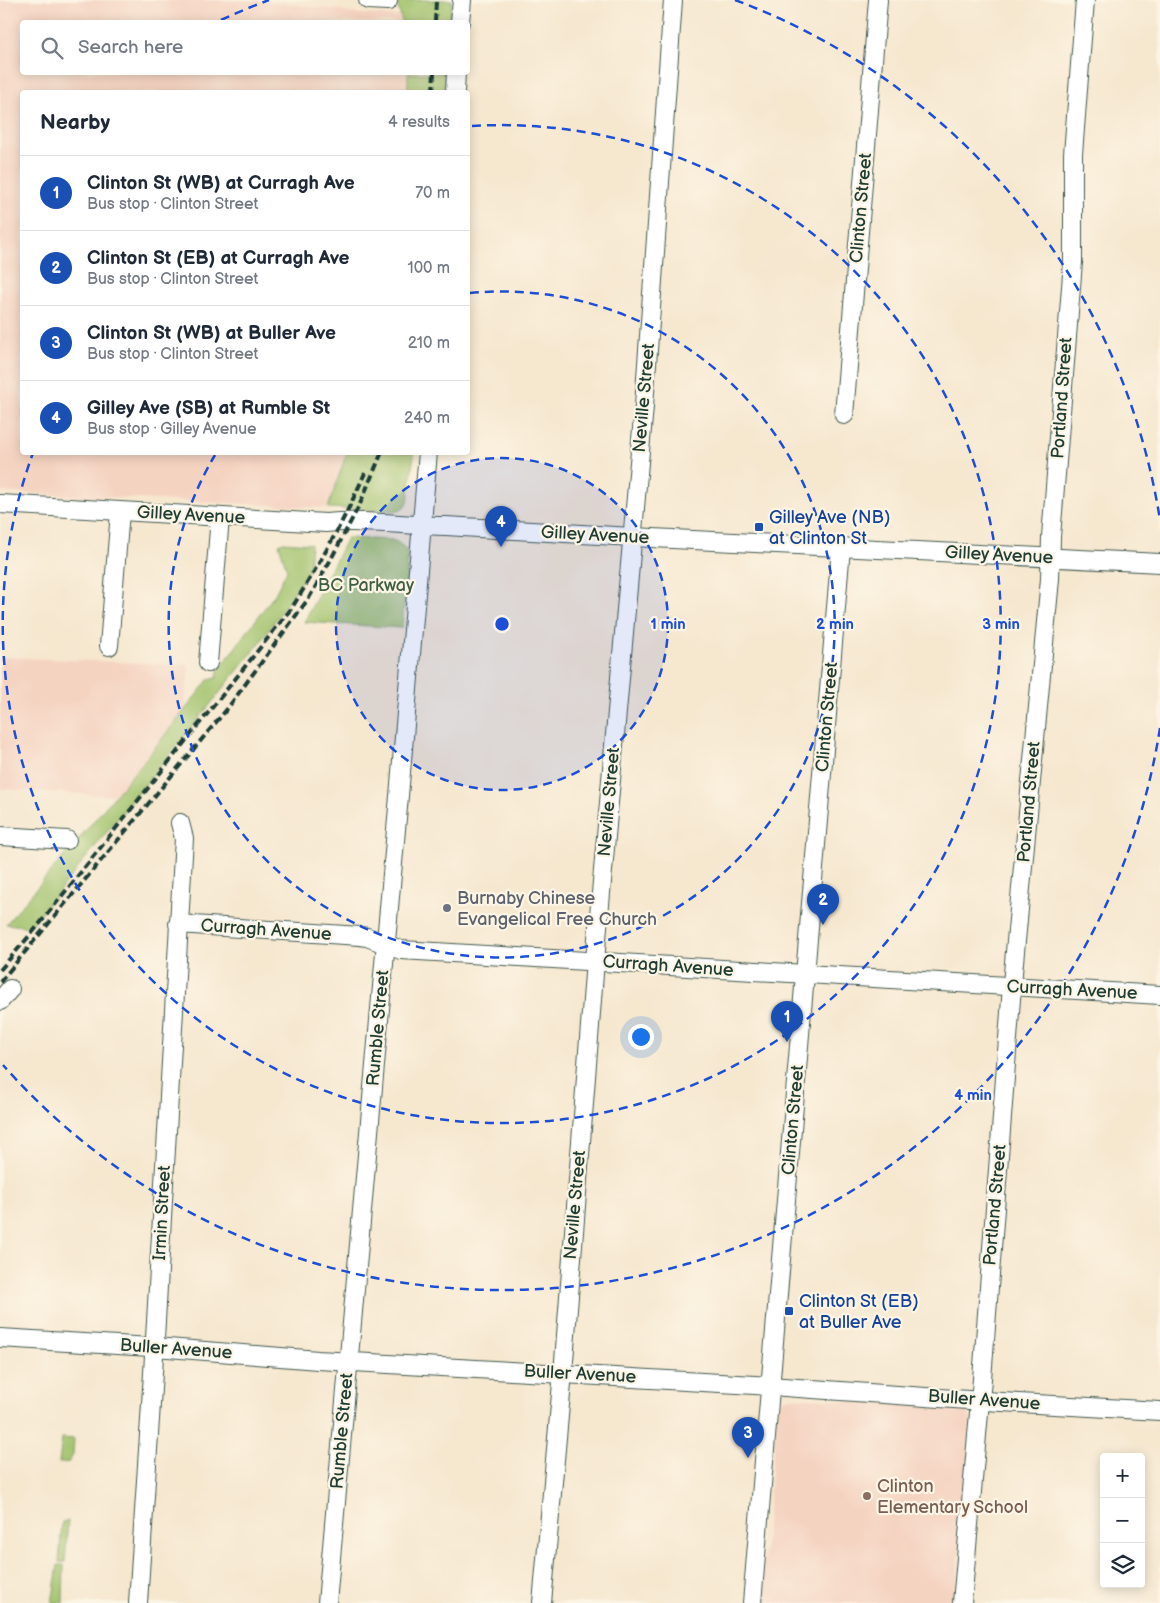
<!DOCTYPE html>
<html lang="en">
<head>
<meta charset="utf-8">
<style>
	:root { --surface:#fff; --page:#f6f6f7; --text:#1f2937; --muted:#747a83; --line:#e0e1e3; --accent:#0f766e }
	body { margin:0; font-family:"Balsamiq Sans",sans-serif; background:var(--page); color:var(--text) }
	.controls { position:absolute; right:15px; bottom:15px; display:grid; overflow:hidden; border-radius:5px; box-shadow:0 2px 12px #0003 }
	.controls button { width:45px; height:45px; display:grid; place-items:center; padding:0; border:0; border-bottom:1px solid var(--line); background:var(--surface); color:var(--text); font:25px sans-serif }
	.you { position:absolute; left:640px; top:1036px; width:18px; height:18px; margin:-12px; border:4px solid #fff; border-radius:50%; background:#1a73e8; box-shadow:0 0 0 8px #1a73e833 }
	.badge { display:grid; place-items:center; width:32px; height:32px; border-radius:50%; background:var(--accent); color:#fff; font-size:16px; font-weight:700 }
	.pin { position:absolute; translate:-50% -41px; filter:drop-shadow(0 1px 2px #0008) }
	.pin::after { content:''; position:absolute; top:26px; width:18px; height:15px; background:inherit; clip-path:polygon(0 0,100% 0,50% 100%) }
	.list { margin:0; padding:0; list-style:none }
	h2 { display:flex; justify-content:space-between; align-items:center; height:65px; margin:0; padding:0 20px; font-size:21px }
	h2 small { font-size:16px; font-weight:400; color:var(--muted) }
	.list li { display:grid; grid-template-columns:32px 1fr auto; gap:15px; align-items:center; box-sizing:border-box; height:75px; padding:0 20px; border-top:1px solid var(--line) }
	.list b { display:block; font-size:19px; white-space:nowrap }
	.list p { margin:0; font-size:16px; white-space:nowrap; color:var(--muted) }
	.list em { font-size:16px; font-style:normal; color:var(--muted) }
	.icon { flex:none; width:28px; height:28px; fill:none; stroke:currentColor; stroke-width:2; stroke-linecap:round; stroke-linejoin:round }
	.map { position:relative; flex:none; width:1160px; height:1603px; overflow:hidden }
	.search { position:absolute; background:var(--surface); box-shadow:0 2px 12px #0003; left:20px; top:20px; width:450px; height:55px; display:flex; align-items:center; gap:12px; box-sizing:border-box; padding:0 18px; border-radius:5px; color:var(--muted); font-size:19px }
	.panel { position:absolute; background:var(--surface); box-shadow:0 2px 12px #0003; left:20px; top:90px; width:450px; height:365px; border-radius:5px }
	.map>svg:first-child { display:block }
</style>
</head>
<body>
<div class="map">
<svg width="1160" height="1603" viewBox="0 0 1160 1603">
	<rect width="100%" height="100%" fill="#fcf5e5"/>
	<filter id="ink" filterUnits="userSpaceOnUse"><feTurbulence type="fractalNoise" baseFrequency=".02" numOctaves="2"/><feDisplacementMap in="SourceGraphic" scale="10" xChannelSelector="R" yChannelSelector="G"/><feConvolveMatrix kernelMatrix="1 2 1 2 8 2 1 2 1" color-interpolation-filters="sRGB"/></filter>
	<filter id="wash" filterUnits="userSpaceOnUse"><feTurbulence type="fractalNoise" baseFrequency=".0096" numOctaves="4" result="noise"/><feDisplacementMap in="SourceGraphic" scale="20" xChannelSelector="R" yChannelSelector="G"/><feGaussianBlur stdDeviation="1.12" result="paint"/><feColorMatrix in="noise" values="0 0 0 0 0 0 0 0 0 0 0 0 0 0 0 0 0 1.4 0 .05"/><feComposite in="paint" operator="in"/></filter>
	<g filter="url(#wash)">
		<rect width="100%" height="100%" fill="#f6e7cf"/>
		<g fill="#f5d3c1">
			<path d="M0 0H249L341 10 348 13 399 16 402 22H22V72L408 73V92H22V452L347 453 328 508 0 492Z"/>
			<path d="M0 657 189 665 185 710 115 796 0 789Z"/>
			<path d="M789 1397 956 1407 967 1412 970 1417V1423L955 1603H760L777 1409 782 1400Z"/>
		</g>
		<g fill="#a0c16b" stroke="#607f50">
			<path d="M396 0H452L450 22H402Z"/>
			<path d="M408 73H446L444 92H408Z"/>
			<path d="M347 452 414 453 408 503 400 510 391 511 328 508Z"/>
			<path d="M347 538 392 540 397 542 406 549 408 562 402 628 304 622Z"/>
			<path d="M283 542 311 544 309 570 260 643 30 927 6 924C74 844 144 764 208 680L217 678 218 671 275 594 287 570 279 544Z"/>
			<path d="M62 1438 74 1439 73 1455 69 1462 59 1463Z"/>
			<path d="M68 1521 65 1562H59L62 1522Z"/>
			<path d="M58 1565H64L63 1603H52Z"/>
		</g>
	</g>
	<g filter="url(#ink)">
		<g fill="none" stroke-linecap="round" stroke-linejoin="round">
			<g stroke="#3f564b" stroke-width="20">
				<g id="minor">
					<path d="M368 0 388 1V0"/>
					<path d="M460 22 462 0"/>
					<path d="M455 92 456 72"/>
					<path d="M844 415 878 0"/>
					<path d="M0 504 326 523C366 519 406 526 446 526L632 537 1160 563"/>
					<path d="M109 646 120 512"/>
					<path d="M208 663 220 517"/>
					<path d="M0 836 67 840"/>
					<path d="M178 924 360 936 367 937 401 950 1160 995"/>
					<path d="M0 1001 10 989"/>
					<path d="M0 1338 168 1348 318 1360 755 1385 968 1400 1160 1411"/>
					<path d="M138 1603 153 1373 184 838 180 823"/>
					<path d="M327 1603 399 796 428 452"/>
					<path d="M542 1603 564 1361 595 961 644 406 673 0"/>
					<path d="M752 1603 841 548"/>
					<path d="M962 1603 982 1379 1013 973 1050 579 1051 537 1073 262V154L1085 0"/>
				</g>
			</g>
			<use href="#minor" stroke="#fff" stroke-width="18"/>
			<g stroke="#1f3d34" stroke-width="4" stroke-dasharray="8 4" stroke-linecap="butt">
				<path d="M435 22 436 0"/>
				<path d="M433 92 434 72"/>
				<path d="M0 970 37 927 291 609C319 565 344 521 365 473"/>
				<path d="M0 982 227 709 309 598 330 561 360 504 382 452"/>
			</g>
		</g>
	</g>
	<circle cx="502" cy="624" r="166" fill="#1d4ed8" fill-opacity=".12"/>
	<g fill="none" stroke="#1d4ed8" stroke-width="2.5" stroke-dasharray="9 6">
		<circle cx="502" cy="624" r="166"/>
		<path d="M470 293A333 333 0 1 1 215 455"/>
		<path d="M472 126A499 499 0 1 1 33 453"/>
		<path d="M1160 728A666 666 0 0 1 3 1065M221 20A666 666 0 0 1 269 0M735 0A666 666 0 0 1 1160 520"/>
	</g>
	<g fill="#1a4fb4" stroke="#fcf5e5" stroke-width="2">
		<rect x="754" y="522" width="10" height="10" rx="2.5"/>
		<rect x="784" y="1306" width="10" height="10" rx="2.5"/>
	</g>
	<circle fill="#6b7280" stroke="#fcf5e5" stroke-width="2" cx="447" cy="908" r="5"/>
	<circle fill="#8d6e63" stroke="#fcf5e5" stroke-width="2" cx="867" cy="1496" r="5"/>
	<g text-anchor="middle" dominant-baseline="central" stroke-width="4.5" stroke-linejoin="round" paint-order="stroke">
		<g font-size="18" fill="#1f3d34" stroke="#fcf5e5">
			<text transform="translate(861 208) rotate(-85)">Clinton Street</text>
			<text transform="translate(644 398) rotate(-85)">Neville Street</text>
			<text transform="translate(1062 398) rotate(-86)">Portland Street</text>
			<text transform="translate(191 515) rotate(3)">Gilley Avenue</text>
			<text transform="translate(595 535) rotate(3)">Gilley Avenue</text>
			<text transform="translate(999 555) rotate(3)">Gilley Avenue</text>
			<text transform="translate(827 717) rotate(-85)">Clinton Street</text>
			<text transform="translate(609 802) rotate(-85)">Neville Street</text>
			<text transform="translate(1029 802) rotate(-85)">Portland Street</text>
			<text transform="translate(266 930) rotate(4)">Curragh Avenue</text>
			<text transform="translate(668 966) rotate(4)">Curragh Avenue</text>
			<text transform="translate(1072 990) rotate(3)">Curragh Avenue</text>
			<text transform="translate(378 1028) rotate(-85)">Rumble Street</text>
			<text transform="translate(793 1120) rotate(-85)">Clinton Street</text>
			<text transform="translate(575 1205) rotate(-85)">Neville Street</text>
			<text transform="translate(995 1205) rotate(-85)">Portland Street</text>
			<text transform="translate(162 1213) rotate(-87)">Irmin Street</text>
			<text transform="translate(176 1349) rotate(4)">Buller Avenue</text>
			<text transform="translate(580 1374) rotate(3)">Buller Avenue</text>
			<text transform="translate(984 1400) rotate(4)">Buller Avenue</text>
			<text transform="translate(342 1431) rotate(-85)">Rumble Street</text>
		</g>
		<g font-size="18" fill="#164399" stroke="#fcf5e5" text-anchor="start">
			<text x="769" y="517">Gilley Ave (NB)<tspan x="769" dy="21">at Clinton St</tspan></text>
			<text x="799" y="1301">Clinton St (EB)<tspan x="799" dy="21">at Buller Ave</tspan></text>
		</g>
		<g font-size="18" fill="#3f5e42" stroke="#fcf5e5">
			<text x="366" y="585">BC Parkway</text>
		</g>
		<g font-size="18" fill="#5b616d" stroke="#fcf5e5" text-anchor="start">
			<text x="457" y="898">Burnaby Chinese<tspan x="457" dy="21">Evangelical Free Church</tspan></text>
		</g>
		<g font-size="18" fill="#785e54" stroke="#fcf5e5" text-anchor="start">
			<text x="877" y="1486">Clinton<tspan x="877" dy="21">Elementary School</tspan></text>
		</g>
	</g>
	<circle cx="502" cy="624" r="8" fill="#1d4ed8" stroke="#fcf5e5" stroke-width="2.5"/>
	<g font-size="15" text-anchor="middle" font-weight="bold" fill="#1d4ed8" stroke="#fcf5e5" stroke-width="4.5" stroke-linejoin="round" paint-order="stroke">
		<text x="668" y="629">1 min</text>
		<text x="835" y="629">2 min</text>
		<text x="1001" y="629">3 min</text>
		<text x="973" y="1100">4 min</text>
	</g>
</svg>
<div class="controls">
<button>+</button>
<button>−</button>
<button><svg class="icon" aria-label="layers" viewBox="0 0 24 24"><path d="M12 4l9 5-9 5-9-5zM3 14l9 5 9-5"/></svg></button>
</div>
<div class="you"></div>
<div class="pin badge" style="left:787px;top:1042px;background:#1a4fb4">1</div>
<div class="pin badge" style="left:823px;top:925px;background:#1a4fb4">2</div>
<div class="pin badge" style="left:748px;top:1458px;background:#1a4fb4">3</div>
<div class="pin badge" style="left:501px;top:547px;background:#1a4fb4">4</div>
<div class="search"><svg class="icon" aria-label="search" viewBox="0 0 24 24"><circle cx="10" cy="10" r="6"/><path d="M15 15l6 6"/></svg>Search here</div>
<section class="panel">
<h2>Nearby<small>4 results</small></h2>
<ul class="list">
<li><span class="badge" style="background:#1a4fb4">1</span><div><b>Clinton St (WB) at Curragh Ave</b><p>Bus stop · Clinton Street</p></div><em>70 m</em></li>
<li><span class="badge" style="background:#1a4fb4">2</span><div><b>Clinton St (EB) at Curragh Ave</b><p>Bus stop · Clinton Street</p></div><em>100 m</em></li>
<li><span class="badge" style="background:#1a4fb4">3</span><div><b>Clinton St (WB) at Buller Ave</b><p>Bus stop · Clinton Street</p></div><em>210 m</em></li>
<li><span class="badge" style="background:#1a4fb4">4</span><div><b>Gilley Ave (SB) at Rumble St</b><p>Bus stop · Gilley Avenue</p></div><em>240 m</em></li>
</ul>
</section>
</div>
</body>
</html>
